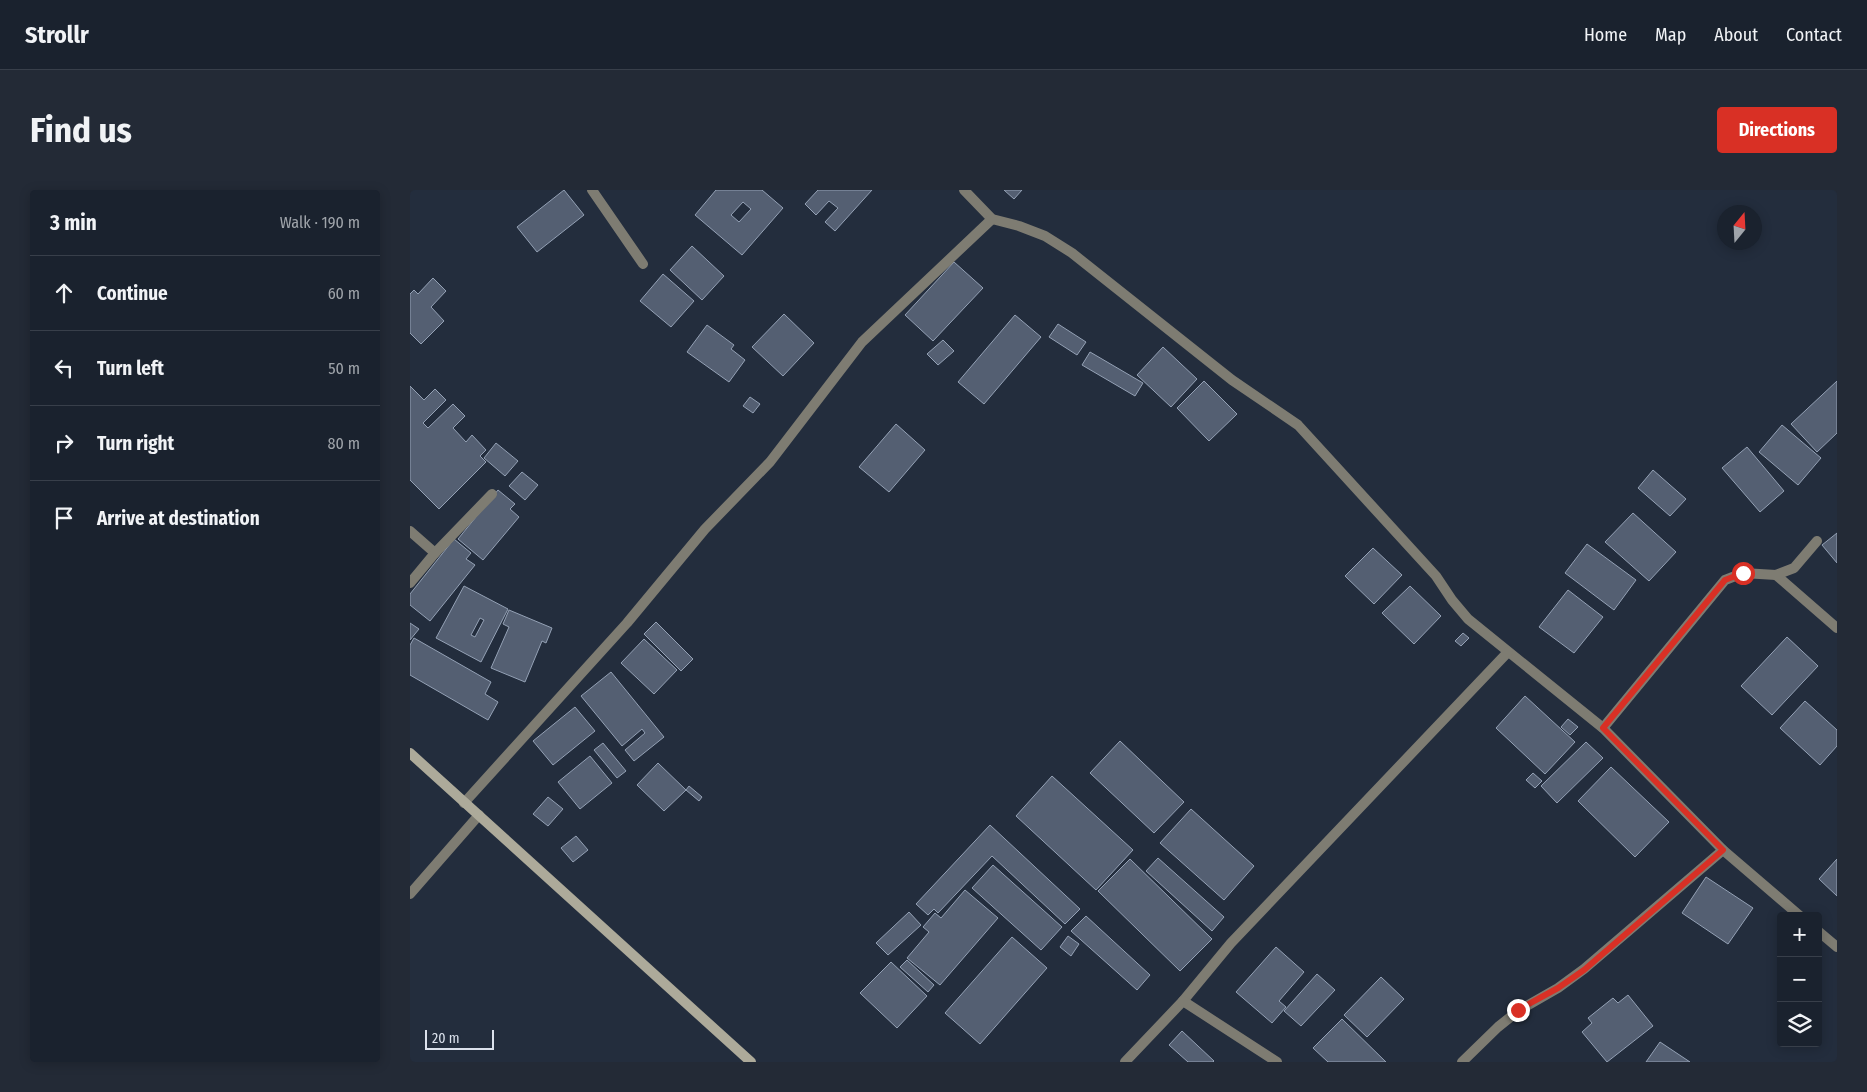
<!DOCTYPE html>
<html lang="en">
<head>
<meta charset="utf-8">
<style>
	:root { --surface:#1a222e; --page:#232a36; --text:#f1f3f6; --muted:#9fa4aa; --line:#383f4a; --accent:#d93025 }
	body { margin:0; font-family:"Fira Sans Condensed",sans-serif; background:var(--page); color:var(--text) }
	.controls { position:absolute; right:15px; bottom:15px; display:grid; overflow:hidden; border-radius:5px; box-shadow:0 2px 12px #0003 }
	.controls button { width:45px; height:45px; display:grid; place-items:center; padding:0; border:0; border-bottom:1px solid var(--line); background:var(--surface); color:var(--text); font:25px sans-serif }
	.compass { position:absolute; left:1307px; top:15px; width:45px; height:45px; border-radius:50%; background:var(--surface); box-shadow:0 2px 12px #0003; rotate:18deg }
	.scale { position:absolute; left:15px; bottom:12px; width:69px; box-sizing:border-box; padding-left:5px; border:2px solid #dbe1ec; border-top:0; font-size:14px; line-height:18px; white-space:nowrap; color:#dbe1ec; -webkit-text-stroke:4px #232d3d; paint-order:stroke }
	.stop { position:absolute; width:15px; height:15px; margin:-11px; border:4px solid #d93025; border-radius:50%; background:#fff }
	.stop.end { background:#d93025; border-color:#fff; box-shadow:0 1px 5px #0008 }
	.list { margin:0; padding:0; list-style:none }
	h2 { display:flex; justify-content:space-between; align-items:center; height:65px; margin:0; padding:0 20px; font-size:21px }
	h2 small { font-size:16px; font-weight:400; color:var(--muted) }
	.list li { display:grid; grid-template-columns:32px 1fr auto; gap:15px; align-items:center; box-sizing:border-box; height:75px; padding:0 20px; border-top:1px solid var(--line) }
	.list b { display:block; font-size:19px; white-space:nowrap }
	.list em { font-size:16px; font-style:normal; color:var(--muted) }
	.icon { flex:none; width:28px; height:28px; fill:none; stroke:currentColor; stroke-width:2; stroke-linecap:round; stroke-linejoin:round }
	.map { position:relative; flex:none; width:1427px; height:872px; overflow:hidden; border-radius:5px }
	header { display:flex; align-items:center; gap:30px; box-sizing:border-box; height:70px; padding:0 25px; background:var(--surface); border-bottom:1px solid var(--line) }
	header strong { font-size:24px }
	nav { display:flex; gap:28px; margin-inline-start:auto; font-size:18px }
	.intro { display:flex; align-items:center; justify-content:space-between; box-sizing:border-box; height:120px; padding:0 30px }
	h1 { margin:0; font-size:35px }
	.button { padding:12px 22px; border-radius:5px; background:var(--accent); color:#fff; font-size:18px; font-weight:700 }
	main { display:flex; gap:30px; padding:0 30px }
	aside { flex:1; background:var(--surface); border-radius:5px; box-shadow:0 2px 12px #0003 }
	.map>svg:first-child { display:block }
</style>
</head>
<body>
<header>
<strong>Strollr</strong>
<nav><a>Home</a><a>Map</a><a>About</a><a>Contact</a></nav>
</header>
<div class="intro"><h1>Find us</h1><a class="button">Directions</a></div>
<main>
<aside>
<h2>3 min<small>Walk · 190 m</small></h2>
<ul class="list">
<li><svg class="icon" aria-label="ahead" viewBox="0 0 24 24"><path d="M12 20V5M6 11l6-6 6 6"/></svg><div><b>Continue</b></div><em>60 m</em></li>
<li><svg class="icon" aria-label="left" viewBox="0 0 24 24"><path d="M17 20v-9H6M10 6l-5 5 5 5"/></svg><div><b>Turn left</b></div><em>50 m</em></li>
<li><svg class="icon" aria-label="right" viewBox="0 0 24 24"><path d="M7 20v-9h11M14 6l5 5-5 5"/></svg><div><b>Turn right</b></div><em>80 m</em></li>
<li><svg class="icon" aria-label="arrive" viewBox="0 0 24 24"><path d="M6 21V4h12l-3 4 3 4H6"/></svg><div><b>Arrive at destination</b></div></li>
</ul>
</aside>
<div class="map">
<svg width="1427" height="872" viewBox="0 0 1427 872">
	<rect width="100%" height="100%" fill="#232d3d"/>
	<g fill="#545f72" stroke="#94a1b5" fill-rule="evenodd">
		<path d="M154 0 174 25 127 62 107 37Z"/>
		<path d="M306 0H352L373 18 332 65 285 25ZM333 12 341 19 329 32 321 25Z"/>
		<path d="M408 0H462L425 41 415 32 428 18 419 11 406 25 395 14Z"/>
		<path d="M594 0H612L604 9Z"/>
		<path d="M282 56 314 86 292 110 260 80Z"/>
		<path d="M544 72 573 98 523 151 495 125Z"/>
		<path d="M253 84 284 111 261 137 230 111Z"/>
		<path d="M23 88 36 101 21 117 34 131 11 154 0 143V104L4 100 8 104Z"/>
		<path d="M374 124 404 153 373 186 342 157Z"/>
		<path d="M605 125 631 147 574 214 548 192Z"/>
		<path d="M648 134 676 152 667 165 639 147Z"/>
		<path d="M297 135 324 155 321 159 335 170 319 192 277 162Z"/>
		<path d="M533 150 544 161 528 175 517 164Z"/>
		<path d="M753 157 787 189 761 217 727 185Z"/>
		<path d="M680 162 733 193 725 206 672 175Z"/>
		<path d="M794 191 827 224 799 251 767 218Z"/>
		<path d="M1427 191V243L1407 262 1381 234Z"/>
		<path d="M0 196 14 210 25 199 36 210 13 233 18 238 43 214 55 226 43 238 56 252 62 245 76 260 70 266 76 272 29 319 0 290Z"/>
		<path d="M340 207 350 214 343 223 333 216Z"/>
		<path d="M486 234 515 260 479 302 449 277Z"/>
		<path d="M1372 235 1411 268 1388 295 1349 262Z"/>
		<path d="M86 253 108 271 95 286 74 268Z"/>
		<path d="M1337 257 1374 301 1350 322 1312 278Z"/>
		<path d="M1243 280 1276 309 1260 326 1228 298Z"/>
		<path d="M112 282 128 295 115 310 99 296Z"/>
		<path d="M88 300 105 314 100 319 109 327 73 370 48 349Z"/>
		<path d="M1223 323 1266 362 1239 391 1195 352Z"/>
		<path d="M1427 343V373L1412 355Z"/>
		<path d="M44 349 61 363 56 369 65 375 20 431 0 415V404Z"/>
		<path d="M1177 354 1226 390 1204 420 1155 383Z"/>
		<path d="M963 358 992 385 964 414 935 386Z"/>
		<path d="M54 396 98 419 71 472 26 448ZM70 428 74 430 65 447 61 445Z"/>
		<path d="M1000 396 1031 426 1004 454 972 423Z"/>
		<path d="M1158 400 1193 427 1164 463 1129 437Z"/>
		<path d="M99 420 142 438 136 453 132 451 115 492 81 478 99 437 93 434Z"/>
		<path d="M246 432 283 469 271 481 234 444Z"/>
		<path d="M0 433 9 439 0 450Z"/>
		<path d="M1053 443 1059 448 1051 456 1045 451Z"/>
		<path d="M1377 447 1408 476 1362 525 1331 496Z"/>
		<path d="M4 448 81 492 75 504 88 512 78 530 0 485V455Z"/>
		<path d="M234 449 267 480 244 504 211 473Z"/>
		<path d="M201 482 254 547 224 571 215 560 235 543 232 539 212 556 171 506Z"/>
		<path d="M1115 506 1165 552 1135 584 1086 538Z"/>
		<path d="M1395 511 1427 540V556L1410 575 1370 538Z"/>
		<path d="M165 517 185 541 143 575 123 551Z"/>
		<path d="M1158 529 1168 537 1160 545 1151 537Z"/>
		<path d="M710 551 774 612 744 643 680 583Z"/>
		<path d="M1176 552 1193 568 1147 613 1131 596Z"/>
		<path d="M193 553 216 581 207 588 184 560Z"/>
		<path d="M180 566 202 593 170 619 148 592Z"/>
		<path d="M248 573 276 600 254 621 227 595Z"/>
		<path d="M1201 577 1259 632 1225 667 1168 611Z"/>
		<path d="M1123 583 1132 591 1125 598 1116 590Z"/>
		<path d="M642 586 723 660 686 700 606 626Z"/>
		<path d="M279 596 292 607 289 611 276 600Z"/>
		<path d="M138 607 153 619 138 636 123 624Z"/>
		<path d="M781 619 844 676 814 710 750 653Z"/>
		<path d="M580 635 670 719 655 734 582 666 528 723 524 719 518 725 506 714Z"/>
		<path d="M166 646 178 660 163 672 151 658Z"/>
		<path d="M748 668 814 727 802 741 736 681Z"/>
		<path d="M720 669 802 749 770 781 688 701Z"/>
		<path d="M1427 669V706L1409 689Z"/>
		<path d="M583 675 652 737 631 760 562 698Z"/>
		<path d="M1296 687 1343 718 1318 754 1272 723Z"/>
		<path d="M555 700 588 728 530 795 497 768 519 742 513 737 525 723 531 728Z"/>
		<path d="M499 722 511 735 478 765 466 753Z"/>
		<path d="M676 726 740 785 727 800 661 741Z"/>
		<path d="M658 746 669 754 661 766 650 757Z"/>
		<path d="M602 747 637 778 570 854 535 823Z"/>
		<path d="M866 757 894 782 869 811 876 817 862 833 826 802Z"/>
		<path d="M497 770 524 795 518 802 490 777Z"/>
		<path d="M481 772 517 806 487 838 450 803Z"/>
		<path d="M907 784 925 800 891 836 874 821Z"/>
		<path d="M971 787 994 809 957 847 934 825Z"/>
		<path d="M1218 805 1243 836 1197 872 1172 842 1182 833 1178 828 1203 808 1208 813Z"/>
		<path d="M932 829 976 872H918L903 858Z"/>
		<path d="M772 841 804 871 803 872H778L759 855Z"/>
		<path d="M1250 852 1280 872H1236Z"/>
	</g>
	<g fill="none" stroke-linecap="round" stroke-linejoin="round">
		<g stroke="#7e7c72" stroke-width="10">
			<path d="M0 341 25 363"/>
			<path d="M0 393 25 363 82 304"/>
		</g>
		<g stroke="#7e7c72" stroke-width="10">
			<path d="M182 0 233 74"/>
			<path d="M554 0 582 29 609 36 635 46 662 63 822 190 888 235 1026 386 1042 410 1058 429 1193 538 1313 660 1390 726"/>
			<path d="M1366 385 1427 438"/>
			<path d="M1193 538 1315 390 1333 383 1366 385 1384 378 1407 351"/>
			<path d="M54 613 217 433 295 339 360 272 452 152 582 29"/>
			<path d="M0 704 69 625"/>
			<path d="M1408 741 1427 757"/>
			<path d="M773 811 821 753 1098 462"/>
			<path d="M715 872 773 811 867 872"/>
			<path d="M1052 872 1088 837 1108 821 1148 798 1174 779 1313 660"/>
		</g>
		<path stroke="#adaa9a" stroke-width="10" d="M0 563 341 872"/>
	</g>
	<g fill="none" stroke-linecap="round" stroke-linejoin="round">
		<path stroke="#d93025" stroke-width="6" d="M1108 820 1148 798 1174 780 1313 660 1193 538 1315 390 1333 383"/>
	</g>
</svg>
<div class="controls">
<button>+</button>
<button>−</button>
<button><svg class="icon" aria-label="layers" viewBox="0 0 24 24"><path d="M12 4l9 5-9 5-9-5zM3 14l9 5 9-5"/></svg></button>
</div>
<svg class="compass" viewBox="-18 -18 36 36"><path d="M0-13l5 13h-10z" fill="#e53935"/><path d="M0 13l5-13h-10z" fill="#9fa4aa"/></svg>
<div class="scale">20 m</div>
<div class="stop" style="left:1333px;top:383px"></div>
<div class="stop end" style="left:1108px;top:820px"></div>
</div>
</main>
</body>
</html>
